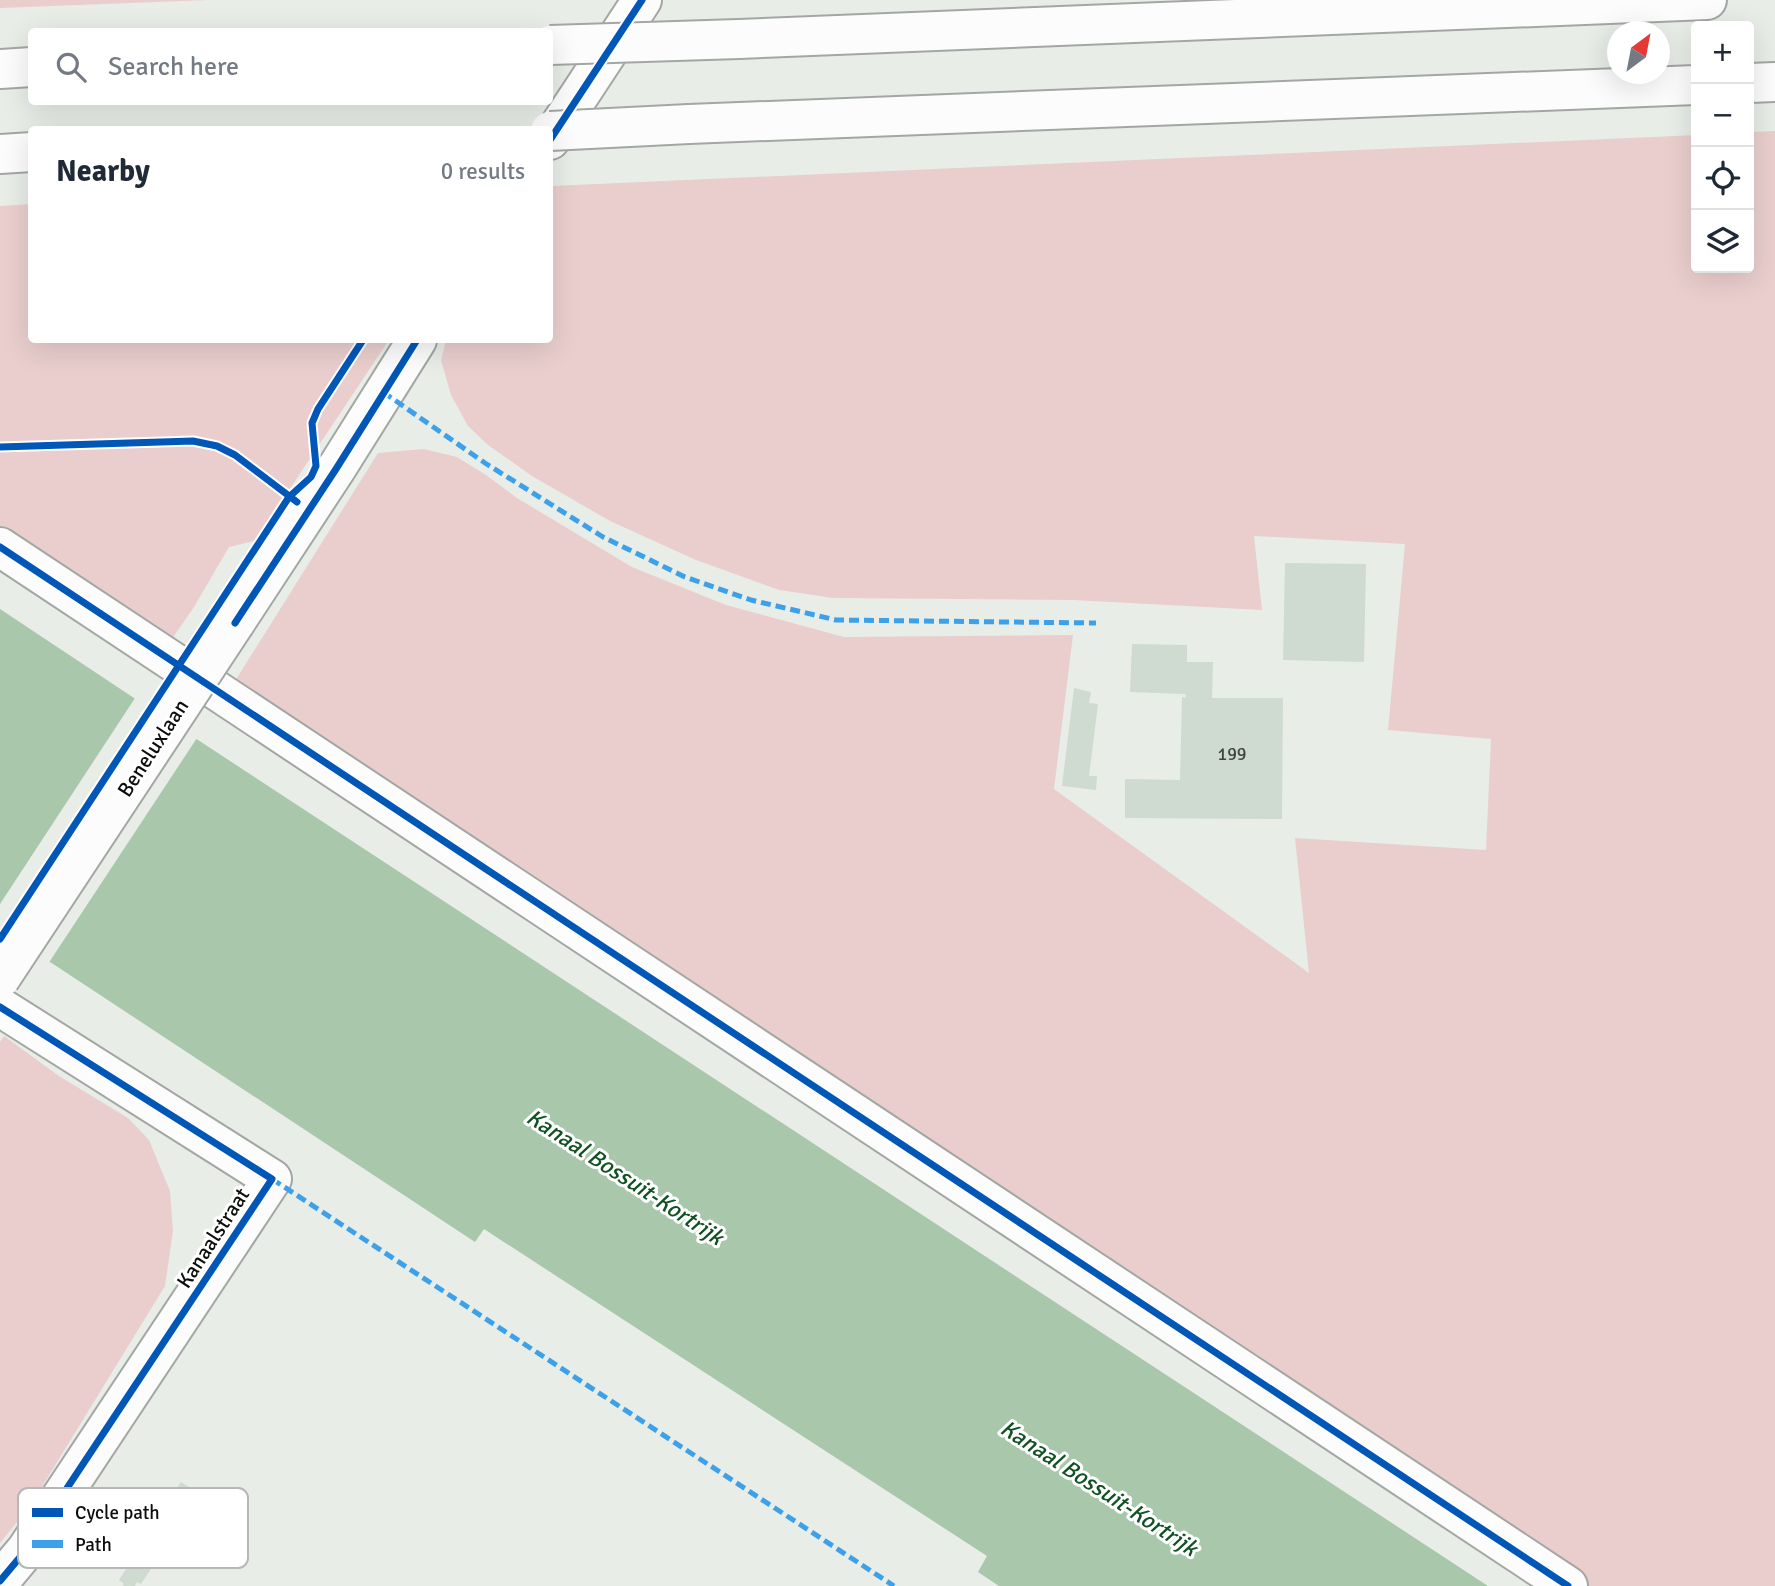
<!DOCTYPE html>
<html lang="en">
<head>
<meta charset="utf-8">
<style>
	:root { --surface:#fff; --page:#f6f6f7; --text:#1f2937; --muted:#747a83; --line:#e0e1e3 }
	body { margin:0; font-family:Signika,sans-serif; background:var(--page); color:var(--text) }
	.controls { position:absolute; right:21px; top:21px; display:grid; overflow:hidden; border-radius:7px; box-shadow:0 7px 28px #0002 }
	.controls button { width:63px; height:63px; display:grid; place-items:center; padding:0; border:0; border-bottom:2px solid var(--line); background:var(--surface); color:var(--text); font:35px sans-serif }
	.compass { position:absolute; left:1607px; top:21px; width:63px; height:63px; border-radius:50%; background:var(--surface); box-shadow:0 7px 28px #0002; rotate:32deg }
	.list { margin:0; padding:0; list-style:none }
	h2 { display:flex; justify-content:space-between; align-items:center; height:91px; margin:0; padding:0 28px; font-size:30px }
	h2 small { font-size:23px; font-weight:400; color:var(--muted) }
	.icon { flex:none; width:38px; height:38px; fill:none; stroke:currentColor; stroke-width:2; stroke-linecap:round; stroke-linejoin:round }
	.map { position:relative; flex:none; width:1775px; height:1586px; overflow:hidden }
	.search { position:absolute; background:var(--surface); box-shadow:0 7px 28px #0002; left:28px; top:28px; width:525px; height:77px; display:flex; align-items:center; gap:18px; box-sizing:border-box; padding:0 24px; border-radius:7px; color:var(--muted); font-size:26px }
	.panel { position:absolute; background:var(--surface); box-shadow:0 7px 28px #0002; left:28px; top:126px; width:525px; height:217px; border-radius:7px }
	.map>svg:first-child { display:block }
</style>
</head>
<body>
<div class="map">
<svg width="1775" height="1586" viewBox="0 0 1775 1586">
	<rect width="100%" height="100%" fill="#e8ede8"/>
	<g fill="#eacece">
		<path d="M0 0H209L0 8Z"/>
		<path d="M1775 131V1586H1583L230 689 378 453 424 449 457 457 486 475 517 498 632 567 726 605 844 637 1073 635 1054 789 1309 973 1295 838 1486 850 1491 739 1388 730 1405 544 1254 536 1262 610 1073 600 833 598 779 590 696 560 610 521 532 476 488 445 468 426 451 395 441 360 446 341 550 340V189L552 186 1696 135V268H1749V132Z"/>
		<path d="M31 204 32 340H389L261 532 254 541 229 547 194 607 165 649 0 535V206Z"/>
		<path d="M4 1036 59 1076 128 1118 149 1140 170 1191 173 1231 165 1286 30 1506 0 1543V1042Z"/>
	</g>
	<path fill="#a8c7ab" d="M0 609 134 698 1488 1586H999L978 1572 987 1556 484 1229 475 1242 0 929Z"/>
	<path fill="#e8ede8" d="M137 695 199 735 48 964 0 933V904Z"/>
	<g fill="#cfdad0">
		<path d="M1285 563 1366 564 1364 662 1283 660Z"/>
		<path d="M1132 644 1187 645V662H1213L1212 698H1283L1282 819 1125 818V779L1180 780 1182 697 1185 698 1186 694 1130 692Z"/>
		<path d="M1074 688 1091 692 1089 703 1098 704 1089 776H1097L1096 790 1062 786Z"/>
		<path d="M181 1482 194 1490 189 1497 195 1501 190 1509 185 1506 171 1528 176 1531 141 1584 137 1582 135 1586H123L124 1584 119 1580Z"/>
	</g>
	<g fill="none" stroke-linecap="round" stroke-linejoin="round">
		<g stroke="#a3a7a3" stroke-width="42">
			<g id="minor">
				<path d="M550 140 642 0"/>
				<path d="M0 547 1568 1586"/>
				<path d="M235 623 336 469 417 340"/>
				<path d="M0 1007 272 1179 26 1550 0 1581"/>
			</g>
		</g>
		<g stroke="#a3a7a3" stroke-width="42">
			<g id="highway">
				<path d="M739 39 1707 0"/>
				<path d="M0 69 32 67"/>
				<path d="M1749 83 1775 82"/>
				<path d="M689 124 1696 85"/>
				<path d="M0 154 32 152"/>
			</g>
		</g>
		<use href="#minor" stroke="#fcfcfc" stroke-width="38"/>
		<use href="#highway" stroke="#fcfcfc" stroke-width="38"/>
		<g stroke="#a3a7a3" stroke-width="42" stroke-linecap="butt">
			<path id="minor-bridge" d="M0 979 235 623"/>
		</g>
		<g stroke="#a3a7a3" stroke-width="42" stroke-linecap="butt">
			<g id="highway-bridge">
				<path d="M550 45 739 39"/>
				<path d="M550 131 689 124"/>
			</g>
		</g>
		<use href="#minor-bridge" stroke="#fcfcfc" stroke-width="38"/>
		<use href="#highway-bridge" stroke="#fcfcfc" stroke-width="38"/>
		<g stroke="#3ca1e9" stroke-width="5" stroke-dasharray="10 5" stroke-linecap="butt">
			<path d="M383 392 485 463 603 537 685 577 751 600 836 620 1096 623"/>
			<path d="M272 1179 894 1586"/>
		</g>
		<g stroke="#fff" stroke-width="11">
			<g id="cycleway">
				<path d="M550 140 642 0"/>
				<path d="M0 447 193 441 217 446 235 455 297 502"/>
				<path d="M0 547 1568 1586"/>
				<path d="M235 623 336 469 417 340"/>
				<path d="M0 939 289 497 311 477 316 466 312 423 318 409 363 340"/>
				<path d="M0 1007 272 1179 26 1550 0 1581"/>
			</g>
		</g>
		<use href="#cycleway" stroke="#0057b8" stroke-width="7"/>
	</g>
	<g text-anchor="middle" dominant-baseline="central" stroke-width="6" stroke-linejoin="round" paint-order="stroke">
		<g font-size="18" fill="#3d423d">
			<text x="1232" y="754">199</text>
		</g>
		<g font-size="21" fill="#0b0e0b" stroke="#fff">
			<text transform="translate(153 748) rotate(-57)">Beneluxlaan</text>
			<text transform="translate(213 1238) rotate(-57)">Kanaalstraat</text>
		</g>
		<g font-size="23" font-style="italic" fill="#105222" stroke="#fff">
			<text transform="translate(625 1177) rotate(33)">Kanaal Bossuit-Kortrijk</text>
			<text transform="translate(1099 1488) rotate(33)">Kanaal Bossuit-Kortrijk</text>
		</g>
	</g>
	<rect x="18" y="1488" width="230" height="80" rx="10" fill="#fff" stroke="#b6b7b6" stroke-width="2"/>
	<rect x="32" y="1508" width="31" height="9" fill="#0057b8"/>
	<rect x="32" y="1540" width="31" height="8" fill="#3ca1e9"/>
	<g font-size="19" fill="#0b0e0b">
		<text x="75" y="1519">Cycle path</text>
		<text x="75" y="1551">Path</text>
	</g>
</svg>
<div class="controls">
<button>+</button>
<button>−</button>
<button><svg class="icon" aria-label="locate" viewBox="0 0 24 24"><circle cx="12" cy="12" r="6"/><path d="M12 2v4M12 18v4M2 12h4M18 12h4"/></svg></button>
<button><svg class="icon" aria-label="layers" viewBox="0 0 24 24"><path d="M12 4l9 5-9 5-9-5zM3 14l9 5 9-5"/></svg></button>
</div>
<svg class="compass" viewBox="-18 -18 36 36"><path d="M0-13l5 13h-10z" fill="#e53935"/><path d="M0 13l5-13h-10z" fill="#747a83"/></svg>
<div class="search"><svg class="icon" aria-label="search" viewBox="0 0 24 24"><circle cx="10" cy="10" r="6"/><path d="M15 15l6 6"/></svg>Search here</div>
<section class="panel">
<h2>Nearby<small>0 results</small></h2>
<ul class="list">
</ul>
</section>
</div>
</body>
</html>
